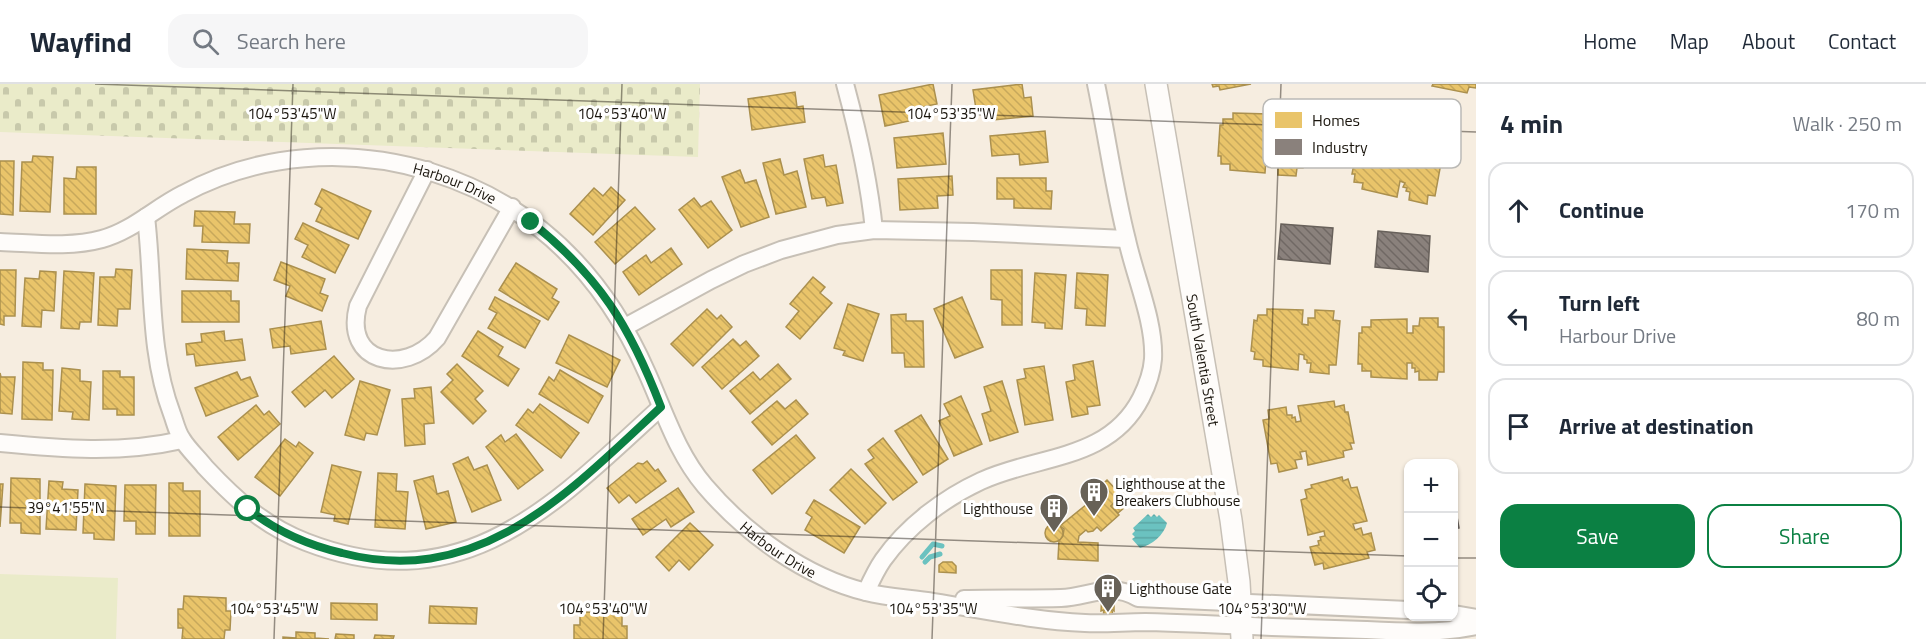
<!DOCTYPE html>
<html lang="en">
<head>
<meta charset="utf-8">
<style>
	:root { --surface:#fff; --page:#f6f6f7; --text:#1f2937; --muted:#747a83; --line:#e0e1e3; --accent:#0b8043 }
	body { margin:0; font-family:"Titillium Web",sans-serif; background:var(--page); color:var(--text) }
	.controls { position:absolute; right:18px; bottom:18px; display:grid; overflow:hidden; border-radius:12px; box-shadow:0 2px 4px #0004 }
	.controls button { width:54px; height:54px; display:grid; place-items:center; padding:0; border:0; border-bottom:2px solid var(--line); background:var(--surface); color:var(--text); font:30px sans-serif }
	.stop { position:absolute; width:18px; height:18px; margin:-14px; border:4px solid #0b8043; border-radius:50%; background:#fff }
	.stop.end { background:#0b8043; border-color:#fff; box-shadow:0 2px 6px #0008 }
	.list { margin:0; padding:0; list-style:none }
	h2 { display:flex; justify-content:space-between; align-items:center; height:78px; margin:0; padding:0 24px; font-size:26px }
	h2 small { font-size:20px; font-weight:400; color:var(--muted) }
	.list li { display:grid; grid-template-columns:39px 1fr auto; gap:18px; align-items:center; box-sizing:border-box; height:96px; margin:0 12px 12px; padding:0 12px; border:2px solid var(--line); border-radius:18px }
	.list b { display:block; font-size:22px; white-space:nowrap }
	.list p { margin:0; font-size:20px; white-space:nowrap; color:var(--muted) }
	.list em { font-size:20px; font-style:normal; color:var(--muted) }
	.actions { display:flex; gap:12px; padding:18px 24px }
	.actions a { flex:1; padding:14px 0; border:2px solid var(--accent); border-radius:18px; text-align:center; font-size:21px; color:var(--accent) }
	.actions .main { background:var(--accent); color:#fff }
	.icon { flex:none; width:33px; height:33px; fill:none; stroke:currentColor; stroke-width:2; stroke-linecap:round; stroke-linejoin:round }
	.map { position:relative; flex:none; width:1476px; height:555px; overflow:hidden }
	header { display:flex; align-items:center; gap:36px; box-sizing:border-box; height:84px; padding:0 30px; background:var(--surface); border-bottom:2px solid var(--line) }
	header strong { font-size:28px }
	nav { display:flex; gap:33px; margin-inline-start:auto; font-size:21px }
	.search { width:420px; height:54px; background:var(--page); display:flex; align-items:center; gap:15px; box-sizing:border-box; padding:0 21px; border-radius:18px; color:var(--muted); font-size:22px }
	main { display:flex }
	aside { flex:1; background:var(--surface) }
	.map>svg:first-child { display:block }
</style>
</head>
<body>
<header>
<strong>Wayfind</strong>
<div class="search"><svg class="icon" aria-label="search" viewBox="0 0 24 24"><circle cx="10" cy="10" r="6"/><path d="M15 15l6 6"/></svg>Search here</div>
<nav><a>Home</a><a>Map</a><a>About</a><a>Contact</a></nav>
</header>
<main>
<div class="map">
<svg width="1476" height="555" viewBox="0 0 1476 555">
	<defs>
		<pattern id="cemetery-stones" width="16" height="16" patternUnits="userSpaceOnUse" patternTransform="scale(1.5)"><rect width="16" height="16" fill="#eaebc9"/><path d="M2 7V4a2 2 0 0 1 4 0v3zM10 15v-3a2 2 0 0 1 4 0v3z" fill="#c8c9ab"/></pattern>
		<pattern id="water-rules" width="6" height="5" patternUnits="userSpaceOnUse" patternTransform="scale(1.5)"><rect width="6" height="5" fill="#6bc2c0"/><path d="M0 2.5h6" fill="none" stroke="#5ca6a4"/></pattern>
		<pattern id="homes-back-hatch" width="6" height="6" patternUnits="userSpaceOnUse" patternTransform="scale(1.5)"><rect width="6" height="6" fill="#e9c46a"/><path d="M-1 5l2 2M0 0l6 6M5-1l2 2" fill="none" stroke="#c7a85b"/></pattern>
		<pattern id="industry-back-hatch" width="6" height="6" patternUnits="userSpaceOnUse" patternTransform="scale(1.5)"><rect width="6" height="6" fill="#8a817c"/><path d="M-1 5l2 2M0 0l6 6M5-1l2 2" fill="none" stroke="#706864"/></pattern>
	</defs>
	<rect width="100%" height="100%" fill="#f6ede0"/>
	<path fill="url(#cemetery-stones)" d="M0 0H700L698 73 0 48Z"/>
	<path fill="#eaebc9" d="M0 490 118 494 116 555H0Z"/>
	<path fill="url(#water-rules)" d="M1148 430 1151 433 1154 430 1157 433 1159 431 1167 439C1164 451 1152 461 1140 464L1132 455 1135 453 1132 450 1135 447 1133 444Z"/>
	<g fill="url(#homes-back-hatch)" stroke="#ab904e" stroke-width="1.5">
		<path d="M933 0 937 20 912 25 914 36 885 42 879 11Z"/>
		<path d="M1022 0 1024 14 1031 13 1033 32 993 36 991 23 976 25 973 6Z"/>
		<path d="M1212 0H1251L1220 6 1219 2 1213 3Z"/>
		<path d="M1433 0H1476V4L1469 3 1467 9 1432 2Z"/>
		<path d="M795 8 797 23 803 22 805 38 752 46 748 15Z"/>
		<path d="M1233 29 1269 30 1268 44H1274V37H1281V29L1300 30 1299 38 1305 39 1303 84H1297L1296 92 1278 91V82H1274V79H1271V74H1266L1265 89 1230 86V80H1221V72H1218L1220 41H1223V35H1233Z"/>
		<path d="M1045 47 1048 78 1020 81 1019 70 992 72 990 52Z"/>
		<path d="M943 49 946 80 897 84 894 54Z"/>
		<path d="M1372 49 1408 54 1405 68 1411 69 1412 62 1419 63 1420 55 1438 59 1437 67 1443 68 1435 112 1428 111 1427 120 1409 116 1410 108 1406 107 1407 104 1403 103 1405 99 1400 97 1397 113 1362 105 1363 99 1354 98 1355 90H1352L1358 59 1361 60 1362 54 1371 55Z"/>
		<path d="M823 71 825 83 836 81 843 119 827 122 825 113 812 115 804 75Z"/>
		<path d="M33 72 53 73 50 128 20 127 22 78H32Z"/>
		<path d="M780 75 784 91 797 87 806 123 776 130 763 79Z"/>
		<path d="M0 77H14L13 131 0 130Z"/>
		<path d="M77 83H96V130H64V94L76 95Z"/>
		<path d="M740 86 745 99 756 96 769 133 741 143 722 93Z"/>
		<path d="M952 92 953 111 937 112 938 124 900 126 898 95Z"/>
		<path d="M997 94H1046V107H1052L1051 125 1014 124V115H997Z"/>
		<path d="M611 103 625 116 593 151 570 130 594 104 603 112Z"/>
		<path d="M322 105 371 127 358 155 316 137 322 124 315 120Z"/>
		<path d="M694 114 701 123 711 117 732 146 708 164 679 126Z"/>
		<path d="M635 123 655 145 615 180 595 158Z"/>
		<path d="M195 127 235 128 234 140H250L249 159 202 158 203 142H194Z"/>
		<path d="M303 139 349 161 335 189 302 173 308 161 295 155Z"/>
		<path d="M671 164 682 180 639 211 623 188 646 171 651 179Z"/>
		<path d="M187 165 228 167 227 179H239L238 197 186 195Z"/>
		<path d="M281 178 325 195 320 209 328 212 322 227 286 212 290 202 274 196Z"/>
		<path d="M516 179 557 205 552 214 559 218 548 236 499 206Z"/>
		<path d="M116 185 132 186 130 225H118L117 242 98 241 100 193H115Z"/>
		<path d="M0 186H16L15 232H4V241L0 240Z"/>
		<path d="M991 186H1022V241H1002V216L991 215Z"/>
		<path d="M40 187 56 188 54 227 42 226 41 243 22 242 25 194 39 195Z"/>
		<path d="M64 187 94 189 91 238H80L79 245 61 244Z"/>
		<path d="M1035 189 1066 191 1062 245 1045 244V239L1032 238Z"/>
		<path d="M1077 189 1108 191 1105 242 1086 241 1087 225 1075 224Z"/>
		<path d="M813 193 825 203 820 209 832 219 800 255 786 243 799 227 790 220Z"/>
		<path d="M182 207H231V217H239V238H182Z"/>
		<path d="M495 213 540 237 525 264 488 244 497 229 489 225Z"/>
		<path d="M962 213 983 263 955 274 934 225Z"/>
		<path d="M848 220 879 230 863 277 843 271 845 267 834 264Z"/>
		<path d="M707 225 717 235 721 231 732 243 693 282 671 260Z"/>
		<path d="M1267 225 1303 226 1302 240 1308 241V234H1315V226L1334 227 1333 236 1340 237 1336 281H1329V290L1310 288 1311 279H1307V276L1304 275V271L1299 270 1298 286 1263 282V276L1254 275 1255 268 1251 267 1254 236 1257 237 1258 231H1267Z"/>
		<path d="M906 230V237H923L924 283H905L904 269H892L891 231Z"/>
		<path d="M1420 234H1438V243H1444V288H1438L1437 296H1419V287L1415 288V284H1412V279H1407V295L1371 293V287H1362V280H1358L1359 249H1362V243H1371V236L1407 235V249H1413V242H1419Z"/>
		<path d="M321 237 326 265 291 270 290 262 273 264 270 245Z"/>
		<path d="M224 247 225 257 242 255 245 276 196 282 194 270 187 271 186 260 202 258 201 250Z"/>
		<path d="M478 247 503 263 498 272 519 285 508 302 462 272Z"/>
		<path d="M569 251 620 276 607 303 556 279Z"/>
		<path d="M733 255 740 262 746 257 759 272 722 305 702 283Z"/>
		<path d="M334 272 354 295 332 314 325 306 305 323 292 308Z"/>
		<path d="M1093 277 1100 321 1087 323 1088 330 1072 333 1066 298 1075 296 1073 281Z"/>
		<path d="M23 278 43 279V286H53L52 336 22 335Z"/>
		<path d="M457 280 483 307 475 315 486 327 473 340 441 308 453 296 447 290Z"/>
		<path d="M778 280 791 295 750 330 730 307 753 288 760 296Z"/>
		<path d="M1044 282 1053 336 1025 341 1017 296 1026 294 1024 285Z"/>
		<path d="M62 284 80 286V297L91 298 89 336 72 335 73 328 59 327Z"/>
		<path d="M560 286 603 312 588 339 539 310 549 293 554 297Z"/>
		<path d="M103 287H120V293H134V331H117V325H103Z"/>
		<path d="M237 288 241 296 250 293 258 312 206 332 195 304Z"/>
		<path d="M0 289 1 293H15L12 330 0 329Z"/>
		<path d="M360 297 390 306 377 351 366 349 364 356 345 351Z"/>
		<path d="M1002 297 1018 348 990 357 982 330 991 327 984 303Z"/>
		<path d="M431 303 434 339 424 340 425 360 405 362 402 315 415 314 414 305Z"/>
		<path d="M961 312 982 360 954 372 939 337 950 332 944 320Z"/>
		<path d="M796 316 808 330 772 361 752 338 777 317 785 325Z"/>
		<path d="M1334 317 1335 323 1344 321 1345 328H1348L1354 359H1350L1352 365 1343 367 1344 373 1308 381 1306 367 1300 368 1302 375 1295 376 1297 384 1279 388 1277 379 1271 380 1263 336 1269 335 1268 326 1286 323 1287 331H1292V334L1295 333 1296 338 1301 337 1298 322Z"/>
		<path d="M540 320 579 349 561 374 516 341 528 325 533 329Z"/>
		<path d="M256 321 264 331 269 327 280 340 238 376 218 353Z"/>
		<path d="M921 331 948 375 923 391 895 347Z"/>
		<path d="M516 350 543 386 518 405 486 363 501 351 505 358Z"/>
		<path d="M796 351 815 374 772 410 753 386Z"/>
		<path d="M883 354 917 398 893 416 865 380 874 374 868 366Z"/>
		<path d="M285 355 296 363 299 358 313 369 280 412 255 393Z"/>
		<path d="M468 373 474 386 487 381 501 416 472 428 453 380Z"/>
		<path d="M647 377 655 387 658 385 666 397 636 419 629 411 619 419 607 404 638 379 643 380Z"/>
		<path d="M332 381 361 388 348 440 334 437 335 431 321 428Z"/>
		<path d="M851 385 886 419 865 440 830 406Z"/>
		<path d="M378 389 397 390 396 407 408 408 405 445 375 443Z"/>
		<path d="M433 392 437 410 448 407 456 438 426 445 414 397Z"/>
		<path d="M1342 393 1343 397 1348 395 1351 404 1357 403 1367 437 1353 440 1355 446 1361 444 1363 451 1371 449 1375 466 1367 468 1369 474 1324 485 1323 479 1315 481 1310 463 1319 461 1318 457 1321 456 1320 453 1325 452 1324 447 1308 451 1301 416 1307 414 1305 406 1312 404 1311 401Z"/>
		<path d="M11 394 40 395V450L21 449V439H10Z"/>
		<path d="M1107 396 1120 410 1115 414 1117 416 1111 422 1119 431 1101 447 1097 443 1093 447 1088 448 1086 446 1079 452 1078 458 1098 459V477L1058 475 1059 456 1063 452 1064 445 1060 442 1087 420 1084 417Z"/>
		<path d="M49 397 63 398 62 405 78 406 76 446 46 445Z"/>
		<path d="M169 399H183V407H200V452H169Z"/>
		<path d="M0 400H3L0 443Z"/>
		<path d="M85 400 116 402 114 456 94 455V449H83Z"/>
		<path d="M125 401H156L155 450H136V437H124Z"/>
		<path d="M678 404 694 428 671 443 666 435 643 451 632 435Z"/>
		<path d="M814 416 860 443 844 469 805 446 812 433 806 429Z"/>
		<path d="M1117 416 1124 424 1118 429 1111 422Z"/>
		<path d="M690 439 713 461 689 486 679 476 669 487 656 473Z"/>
		<circle cx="1054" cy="449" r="9"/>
		<path d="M943 478H952L956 482V489L939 488V481Z"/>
		<path d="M1102 511 1114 512V527L1110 524 1101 527Z"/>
		<path d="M184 512 226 514V527H231L230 546H225L224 555H182L183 544H178V525H183Z"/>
		<path d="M331 519 377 520V536L331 535Z"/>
		<path d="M430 522 477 524 476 540 429 539Z"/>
		<circle cx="1108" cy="529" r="4.5"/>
		<path d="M580 528 622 529V542H627V555H574V541H580Z"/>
		<path d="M296 548 315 549V554L329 555H283V553L296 554Z"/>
		<path d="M336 550 354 551V555H335Z"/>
		<path d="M375 551 394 552 393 555H374Z"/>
	</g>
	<g fill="url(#industry-back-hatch)" stroke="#68615b" stroke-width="1.5">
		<path d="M1281 140 1333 144 1330 180 1278 175Z"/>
		<path d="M1378 147 1430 152 1428 188 1375 183Z"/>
		<path d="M1454 416 1459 444 1454 445Z"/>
	</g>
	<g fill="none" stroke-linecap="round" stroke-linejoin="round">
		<g stroke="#6bc2c0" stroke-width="5">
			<path d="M922 473 933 460 942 462"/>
			<path d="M925 478 930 473 940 470"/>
		</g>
		<g stroke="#c7c0b6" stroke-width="20">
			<g id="minor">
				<path d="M845 0C858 48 869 96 874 146"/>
				<path d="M427 86 358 222C343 279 404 292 437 254L512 123"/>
				<path d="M146 133C154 199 148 267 172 330 175 338 177 348 182 355 188 365 198 374 205 383 235 415 264 442 306 458 463 519 554 421 661 323"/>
				<path id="s1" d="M0 158C33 159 69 164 102 155 132 147 155 124 183 110 258 69 349 63 431 88 535 120 604 191 647 289 665 329 677 369 705 402 746 450 805 493 866 508 888 514 912 514 934 518 984 526 1035 537 1085 539 1105 540 1125 538 1145 538 1187 539 1230 541 1272 543 1303 544 1335 545 1366 546 1403 548 1439 550 1476 542"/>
				<path d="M625 243 711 196 744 180 781 166 837 151 874 146 973 148 1126 155"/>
				<path d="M0 359C61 365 121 370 182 356"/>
				<path d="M866 508C871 497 876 486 883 476 907 442 944 414 981 397 1037 371 1109 377 1141 314 1147 302 1152 289 1153 275 1155 238 1135 193 1127 156 1114 105 1107 52 1096 0"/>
				<path d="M964 515C996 514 1029 515 1061 514 1089 513 1110 497 1138 514L1408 526"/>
				<path d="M1454 530 1476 534"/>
			</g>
		</g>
		<g stroke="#c7c0b6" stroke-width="24">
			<g id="tertiary">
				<path id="s2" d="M1156 0 1231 436 1239 498 1242 555"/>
			</g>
		</g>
		<use href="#minor" stroke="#fefcfa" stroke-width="16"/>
		<use href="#tertiary" stroke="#fefcfa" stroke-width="21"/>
	</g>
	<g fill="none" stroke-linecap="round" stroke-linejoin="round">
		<path stroke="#0b8043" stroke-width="8" d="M248 425C276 447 307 461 342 469 480 505 569 408 661 323 630 242 599 192 531 138"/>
	</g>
	<path fill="none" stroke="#1a150d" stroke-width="1.5" stroke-opacity="0.45" d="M95 0 1476 48M0 423 1408 472M1454 474H1476M274 555 293 0M603 555 622 0M932 555 952 0M1261 555 1281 0"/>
	<defs>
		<g id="building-pin" transform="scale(1.5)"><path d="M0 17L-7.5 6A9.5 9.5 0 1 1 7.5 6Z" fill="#676157" stroke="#fff"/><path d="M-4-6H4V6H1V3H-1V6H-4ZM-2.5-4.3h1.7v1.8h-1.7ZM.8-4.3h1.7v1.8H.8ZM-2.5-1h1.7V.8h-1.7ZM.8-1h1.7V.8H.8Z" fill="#fff"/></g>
	</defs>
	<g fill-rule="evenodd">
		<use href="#building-pin" x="1094" y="408"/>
		<use href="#building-pin" x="1054" y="424"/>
		<use href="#building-pin" x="1108" y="504"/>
	</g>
	<g text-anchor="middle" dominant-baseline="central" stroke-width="6" stroke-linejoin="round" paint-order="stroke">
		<g font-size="15" fill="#1a150d" stroke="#fff">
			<text stroke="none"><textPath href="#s1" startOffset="477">Harbour Drive</textPath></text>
			<text stroke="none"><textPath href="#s2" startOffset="280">South Valentia Street</textPath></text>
			<text stroke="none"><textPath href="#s1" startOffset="981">Harbour Drive</textPath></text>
		</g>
		<g font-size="15" fill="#1a150d" stroke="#fff" text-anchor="start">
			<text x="1115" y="399">Lighthouse at the<tspan x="1115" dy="17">Breakers Clubhouse</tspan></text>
			<text x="1033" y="424" text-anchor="end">Lighthouse</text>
			<text x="1129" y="504">Lighthouse Gate</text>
		</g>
	</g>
	<rect x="1263" y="15" width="198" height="69" rx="9" fill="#fff" stroke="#bab9b6" stroke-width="1.5"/>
	<rect x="1275" y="28" width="27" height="16" fill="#e9c46a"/>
	<rect x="1275" y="55" width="27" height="16" fill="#8a817c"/>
	<g font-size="16" fill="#1a150d">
		<text x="1312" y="42">Homes</text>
		<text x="1312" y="69">Industry</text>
	</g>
	<g font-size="15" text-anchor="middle" fill="#1a150d" stroke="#fff" stroke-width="6" stroke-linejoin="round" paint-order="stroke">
		<text x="292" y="35">104°53'45"W</text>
		<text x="622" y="35">104°53'40"W</text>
		<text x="951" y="35">104°53'35"W</text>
		<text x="66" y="429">39°41'55"N</text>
		<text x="274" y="530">104°53'45"W</text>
		<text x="603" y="530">104°53'40"W</text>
		<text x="933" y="530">104°53'35"W</text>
		<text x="1262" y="530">104°53'30"W</text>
	</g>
</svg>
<div class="controls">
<button>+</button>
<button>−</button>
<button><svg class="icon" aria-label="locate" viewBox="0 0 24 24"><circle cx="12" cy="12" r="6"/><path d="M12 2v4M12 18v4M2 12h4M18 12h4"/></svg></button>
</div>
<div class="stop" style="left:248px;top:425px"></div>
<div class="stop end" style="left:531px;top:138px"></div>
</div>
<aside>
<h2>4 min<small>Walk · 250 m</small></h2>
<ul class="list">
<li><svg class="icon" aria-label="ahead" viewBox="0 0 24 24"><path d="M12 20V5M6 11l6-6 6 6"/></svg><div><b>Continue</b></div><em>170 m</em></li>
<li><svg class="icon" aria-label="left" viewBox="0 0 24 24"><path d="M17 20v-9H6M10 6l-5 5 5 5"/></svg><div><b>Turn left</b><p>Harbour Drive</p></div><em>80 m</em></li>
<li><svg class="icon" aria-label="arrive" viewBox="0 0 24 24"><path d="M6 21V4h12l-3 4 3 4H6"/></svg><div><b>Arrive at destination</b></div></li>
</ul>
<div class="actions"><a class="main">Save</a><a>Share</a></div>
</aside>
</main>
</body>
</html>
